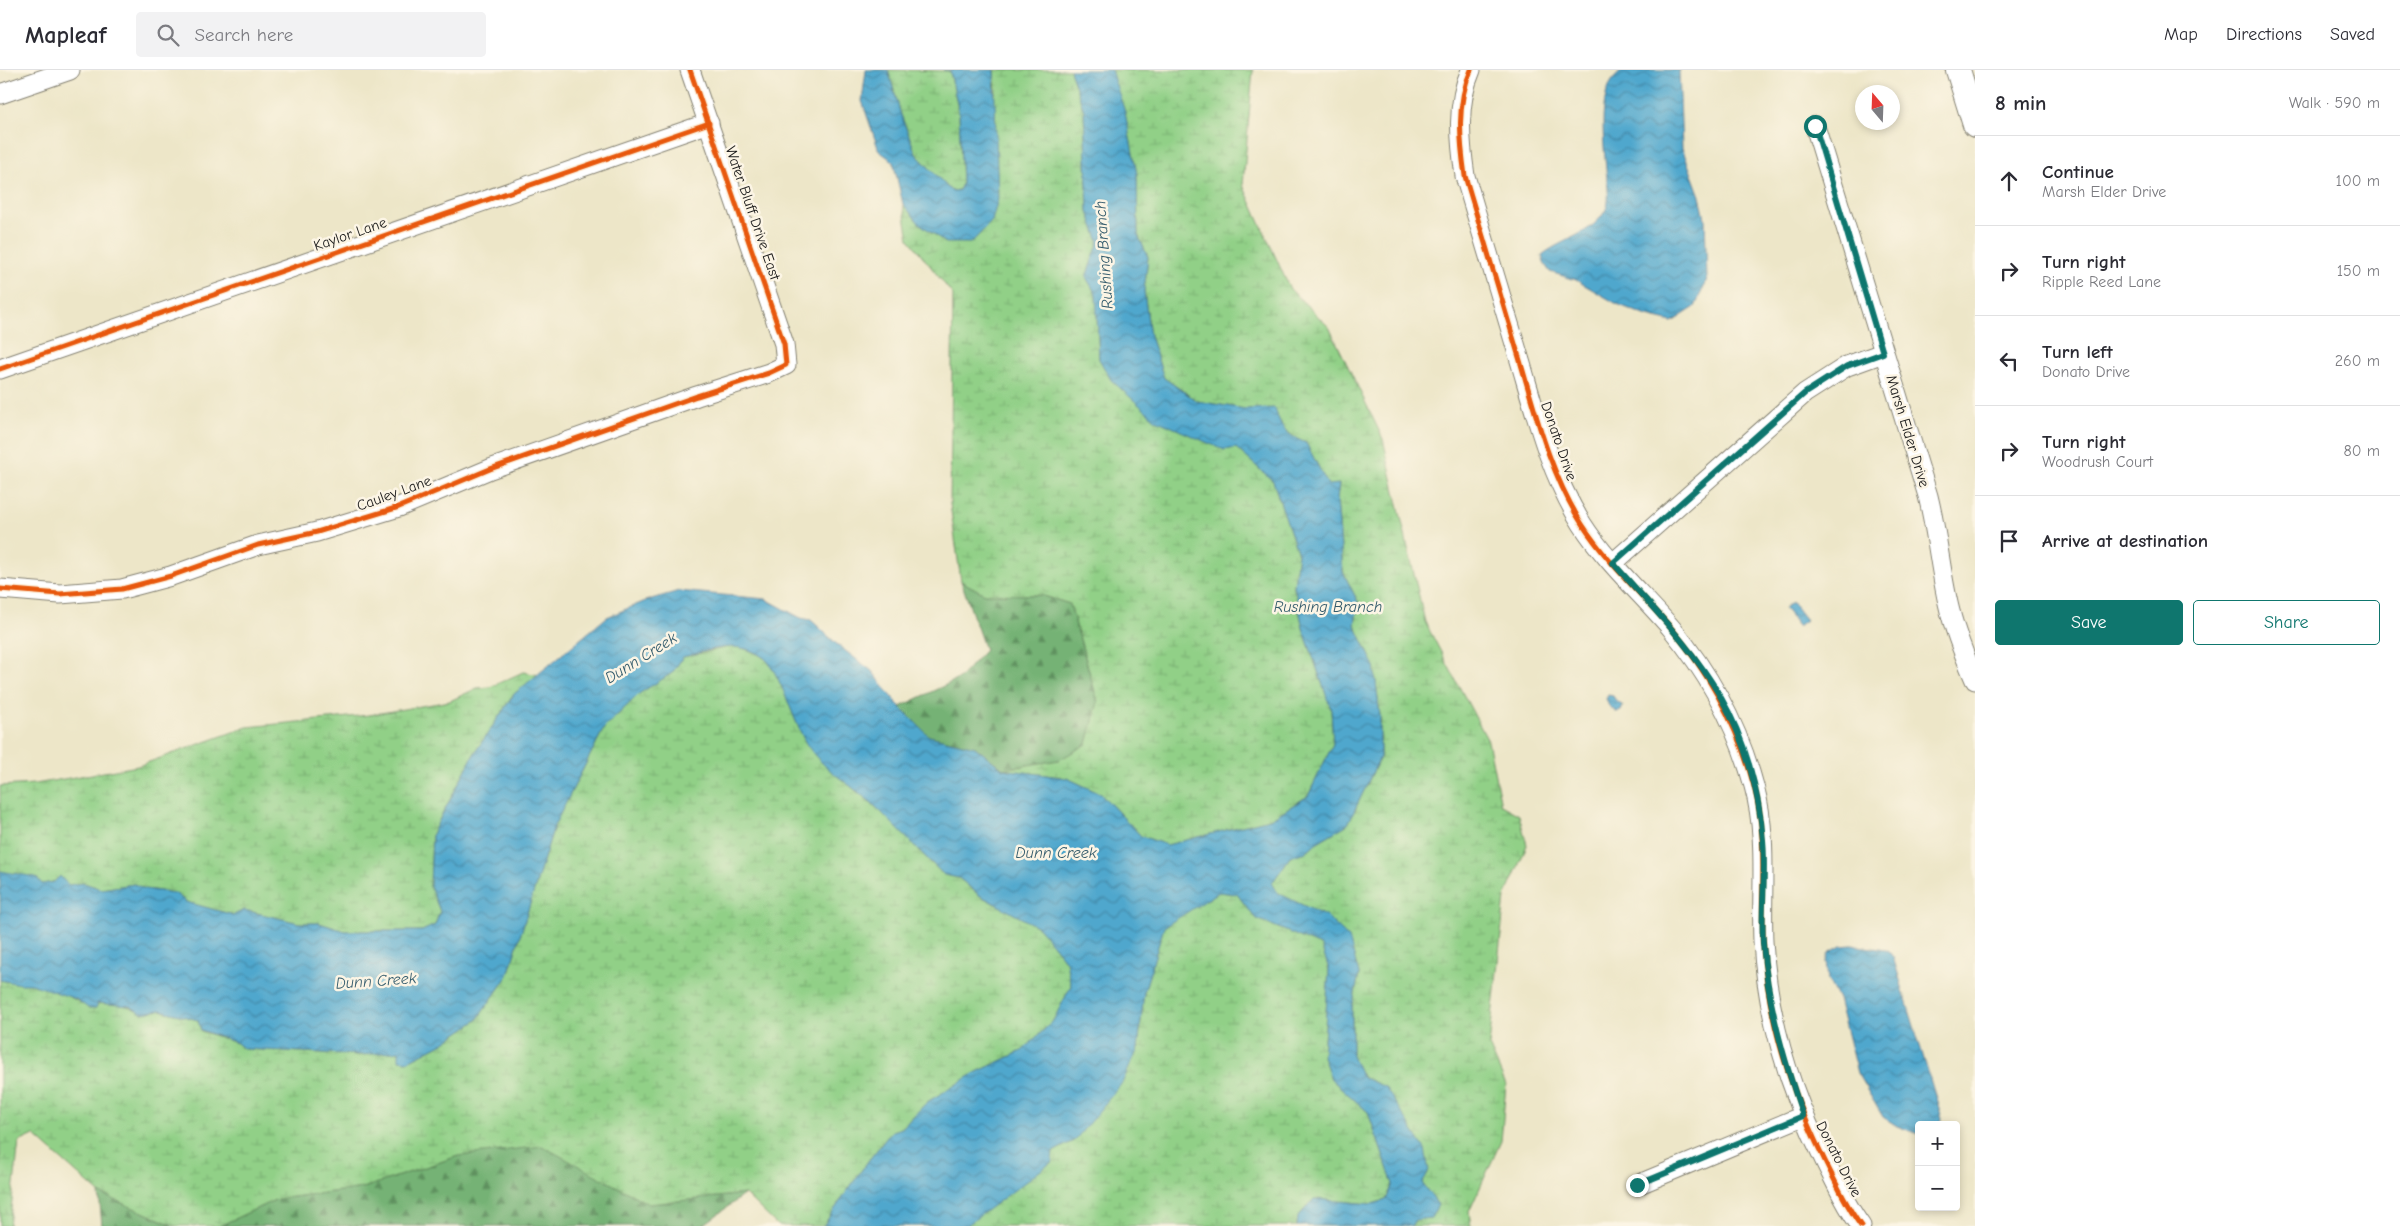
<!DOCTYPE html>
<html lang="en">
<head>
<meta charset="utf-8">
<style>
	:root { --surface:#fff; --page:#f2f2f3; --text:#2b2b33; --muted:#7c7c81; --line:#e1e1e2; --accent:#0f766e }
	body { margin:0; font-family:"Comic Neue",sans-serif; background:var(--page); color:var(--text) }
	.controls { position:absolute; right:15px; bottom:15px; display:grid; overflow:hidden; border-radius:5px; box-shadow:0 2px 8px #0003 }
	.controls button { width:45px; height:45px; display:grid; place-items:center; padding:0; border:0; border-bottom:1px solid var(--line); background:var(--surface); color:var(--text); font:25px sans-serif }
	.compass { position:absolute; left:1855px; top:15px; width:45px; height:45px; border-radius:50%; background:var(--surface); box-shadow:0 2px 8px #0003; rotate:341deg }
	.stop { position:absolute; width:15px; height:15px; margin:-11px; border:4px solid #0f766e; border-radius:50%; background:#fff }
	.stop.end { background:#0f766e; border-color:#fff; box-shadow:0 1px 5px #0008 }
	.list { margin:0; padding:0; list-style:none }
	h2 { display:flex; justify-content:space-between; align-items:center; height:65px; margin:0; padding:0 20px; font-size:21px }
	h2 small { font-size:16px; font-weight:400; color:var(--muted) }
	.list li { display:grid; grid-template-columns:32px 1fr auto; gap:15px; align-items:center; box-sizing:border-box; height:90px; padding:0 20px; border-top:1px solid var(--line) }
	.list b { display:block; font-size:19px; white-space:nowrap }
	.list p { margin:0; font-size:16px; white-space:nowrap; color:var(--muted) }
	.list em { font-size:16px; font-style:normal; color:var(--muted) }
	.actions { display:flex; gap:10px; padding:15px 20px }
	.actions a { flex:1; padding:11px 0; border:1px solid var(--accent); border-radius:5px; text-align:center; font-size:18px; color:var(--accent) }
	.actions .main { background:var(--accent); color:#fff }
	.icon { flex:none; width:28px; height:28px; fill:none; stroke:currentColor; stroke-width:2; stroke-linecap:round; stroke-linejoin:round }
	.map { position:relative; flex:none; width:1975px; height:1156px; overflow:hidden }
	header { display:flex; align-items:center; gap:30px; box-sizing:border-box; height:70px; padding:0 25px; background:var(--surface); border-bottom:1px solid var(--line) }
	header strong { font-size:24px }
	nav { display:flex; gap:28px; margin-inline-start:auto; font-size:18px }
	.search { width:350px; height:45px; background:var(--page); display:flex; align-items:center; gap:12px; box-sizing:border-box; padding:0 18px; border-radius:5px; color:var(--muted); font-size:19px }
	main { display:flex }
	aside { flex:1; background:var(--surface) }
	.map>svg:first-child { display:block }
</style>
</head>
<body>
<header>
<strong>Mapleaf</strong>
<div class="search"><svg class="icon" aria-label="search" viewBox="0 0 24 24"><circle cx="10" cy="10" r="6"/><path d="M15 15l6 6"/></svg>Search here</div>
<nav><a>Map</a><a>Directions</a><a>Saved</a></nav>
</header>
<main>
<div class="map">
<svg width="1975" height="1156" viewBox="0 0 1975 1156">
	<defs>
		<pattern id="forest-firs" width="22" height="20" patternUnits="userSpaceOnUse" patternTransform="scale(1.25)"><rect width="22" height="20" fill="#74b274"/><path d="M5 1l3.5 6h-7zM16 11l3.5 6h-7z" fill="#5e905e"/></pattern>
		<pattern id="wetland-marsh" width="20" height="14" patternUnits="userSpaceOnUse" patternTransform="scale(1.25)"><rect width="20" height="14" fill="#91d087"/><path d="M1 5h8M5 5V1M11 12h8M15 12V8" fill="none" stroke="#7cb274"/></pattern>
		<pattern id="water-waves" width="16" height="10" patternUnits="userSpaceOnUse" patternTransform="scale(1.25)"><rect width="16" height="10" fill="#50a7cd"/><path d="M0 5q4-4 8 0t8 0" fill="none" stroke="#4287a6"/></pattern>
	</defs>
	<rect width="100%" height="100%" fill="#fcf5e5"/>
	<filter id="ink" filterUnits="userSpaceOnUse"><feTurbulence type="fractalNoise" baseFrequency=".02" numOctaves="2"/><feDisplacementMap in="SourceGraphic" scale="10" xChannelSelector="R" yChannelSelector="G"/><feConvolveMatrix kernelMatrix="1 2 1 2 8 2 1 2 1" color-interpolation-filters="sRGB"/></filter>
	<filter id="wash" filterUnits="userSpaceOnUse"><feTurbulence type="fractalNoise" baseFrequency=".0096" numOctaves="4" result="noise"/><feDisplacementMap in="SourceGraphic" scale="20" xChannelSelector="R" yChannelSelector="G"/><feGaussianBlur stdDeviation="1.12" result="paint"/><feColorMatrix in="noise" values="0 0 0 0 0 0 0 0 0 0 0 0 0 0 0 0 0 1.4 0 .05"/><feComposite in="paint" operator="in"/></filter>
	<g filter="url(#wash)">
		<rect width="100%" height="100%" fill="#ede6c8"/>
		<g fill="url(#forest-firs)" stroke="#486748">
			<path d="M961 511 985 524 1041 525 1070 534 1098 633 1087 674 1060 690 1003 699 975 677 929 666 900 637 960 608 985 580Z"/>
			<path d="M542 1075 649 1134 745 1124 702 1156H219L277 1129 363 1118 458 1086Z"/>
			<path d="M99 1123 175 1156H102Z"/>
		</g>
		<g fill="url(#wetland-marsh)" stroke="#567652">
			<path d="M888 0 950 1 959 43 962 115 960 120 951 121 916 84 901 45Z"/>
			<path d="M994 0H1070L1084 41 1088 141 1099 172 1086 207 1096 224 1099 289 1236 378 1273 411 1298 484 1294 516 1303 558 1331 639 1333 674 1308 726 1270 749 1167 775 1141 766 1101 724 1067 708 1003 699 1059 690 1087 674 1098 632 1070 534 1041 525 985 524 961 511 950 434 953 225 909 169 903 134 919 153 946 173 996 20Z"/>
			<path d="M1111 0H1253L1243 115 1290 219 1329 257 1383 369 1425 552 1488 671 1501 735 1519 745 1527 775 1505 827 1489 976 1506 1015 1501 1071 1469 1142 1471 1156H1411L1415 1150 1438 1135 1422 1113 1385 1017 1362 1007 1352 986V938L1359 904 1327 847 1278 823 1272 813 1290 787 1306 782 1316 773 1348 754 1380 687V646L1374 595 1355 555 1358 532 1343 502 1337 429 1339 414 1328 416 1306 373C1287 365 1281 359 1275 339H1245L1197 331 1164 308 1150 266 1144 221 1148 187 1138 165 1137 104Z"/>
			<path d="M733 576C743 578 755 581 764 588 782 602 793 655 809 676 828 703 856 718 879 740 901 761 922 784 944 805L959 808 979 825 1038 857 1066 891 1071 916 1053 951 1022 981 977 1002 927 1032 902 1058 892 1061 868 1091 823 1156H778L745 1124 649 1134 542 1076 458 1086 363 1118 277 1129 219 1156H175L99 1123 34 1065 19 1072 9 1156H0V910C11 912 21 912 31 914 50 917 73 927 89 938 104 928 127 934 142 943L160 940 198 950 201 961 237 973 244 979 362 985 399 981 400 990 408 991 443 973 477 950 508 905 554 756 604 658 640 623 672 603 683 587Z"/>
			<path d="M523 602 540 605 514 624 474 684 432 764 430 817 440 841 435 855 422 861H345L319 853H299L244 840 234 845 186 832 175 823 145 819 134 814 101 819 84 813 68 815 54 812 42 814 0 801V716L35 714 138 696 247 657 369 645 450 631 477 618 490 617Z"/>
			<path d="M1219 822 1237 824 1255 848 1321 876 1329 899 1323 986 1331 1009 1368 1042 1393 1114 1386 1130 1372 1134 1314 1129 1298 1147 1297 1156H966L1053 1082 1075 1070 1138 979 1144 922 1164 856Z"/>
		</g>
		<g fill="url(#water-waves)" stroke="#366274">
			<path d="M866 0H888L901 45 916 84 951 121 959 120 962 114 959 43 950 1 943 0H994L998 129 992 151 971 173H946L919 153 903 134 893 91 879 81 862 31Z"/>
			<path d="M1070 0H1111L1125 42 1137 104 1138 165 1148 187 1144 221 1150 266 1164 308 1197 331 1245 339 1275 338C1281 359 1287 365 1306 373L1328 415 1339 414 1337 429 1343 502 1358 532 1355 555 1374 595 1380 646V687L1348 754 1316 773 1306 782 1290 787 1272 813 1278 823 1327 847 1349 868 1359 904 1352 938V985L1362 1007 1385 1017 1425 1079 1429 1101 1422 1113 1438 1135 1431 1148 1415 1150 1411 1156H1297L1298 1147 1314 1129 1372 1134 1386 1130 1393 1114 1368 1042 1331 1009 1323 986 1329 899 1321 876 1255 848 1237 824 1219 822 1164 857 1144 922 1138 979 1122 1013 1075 1070 1053 1082 1052 1092 966 1156H823L868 1091 892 1061 902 1058 927 1032 977 1002 1022 981 1053 951 1071 916 1066 891 1038 857 979 825 959 808 944 805C922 784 901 762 880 741 857 717 825 703 807 675 795 655 778 597 763 587 736 569 712 580 683 587L672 603 640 623 604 658 554 756 508 905 477 950 443 973 408 991 399 990V981L362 985 244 979 237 973 201 960 198 950 160 940 142 943 129 936 98 933 96 938H88L76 929 31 914H20L0 910V801L36 807 42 814 54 812 60 806 68 815 84 813 101 819 134 814 145 819 175 823 186 832 234 845 244 840 299 853H319L345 861H422L435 855 440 841 430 817 432 764 474 684 514 624 607 547 648 530 679 521 766 529 801 548 811 550 839 576 872 601 900 637 929 666 975 677 1003 699 1067 708 1101 724 1141 766 1167 775 1270 749 1308 726 1333 674 1331 639 1303 558 1294 516 1298 484 1273 411 1236 378 1224 380 1156 350 1111 310 1099 289 1096 224 1086 207 1099 172 1088 141 1084 41Z"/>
			<path d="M1623 0H1679L1682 78 1700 126 1705 149 1707 209 1695 237 1672 252 1647 246 1617 234 1576 210 1550 202 1544 193 1542 185C1562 169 1592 164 1605 141 1610 133 1608 119 1607 110 1605 85 1597 32 1612 11 1615 7 1619 3 1623 0Z"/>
			<path d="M1792 532 1806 550 1798 556 1784 538Z"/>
			<path d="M1608 625 1613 626 1616 631 1623 636 1621 641 1616 642 1609 636 1606 629Z"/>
			<path d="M1852 875 1886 880 1892 884 1942 1048 1941 1055H1919V1064L1897 1056 1883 1047 1857 1003 1838 929 1828 910 1826 891 1829 883 1841 876Z"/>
		</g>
	</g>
	<g filter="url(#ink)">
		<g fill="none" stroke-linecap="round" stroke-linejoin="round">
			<g stroke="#848172" stroke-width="21">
				<g id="minor">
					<path d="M1471 0C1456 34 1460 71 1465 106 1484 169 1502 231 1521 294 1537 349 1551 405 1582 454 1607 493 1643 525 1672 559 1711 606 1738 657 1754 716 1768 766 1761 819 1763 871 1767 947 1791 1023 1825 1091 1836 1113 1846 1136 1861 1156"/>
					<path d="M0 24 70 0"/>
					<path d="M1815 56 1928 426C1937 462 1940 498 1948 533 1954 560 1964 585 1975 610"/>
					<path d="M0 299 709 53"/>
					<path d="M1613 493 1805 323 1847 296 1883 283"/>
					<path d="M0 519 60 524 122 519 171 506 258 475 317 462 399 437 490 399 697 326 769 303 786 295 784 274 690 0"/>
					<path d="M1637 1115 1803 1046"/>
				</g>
			</g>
			<g stroke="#848172" stroke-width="26">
				<path id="tertiary" d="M1958 0 1975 55"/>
			</g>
			<use href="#minor" stroke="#fff" stroke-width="19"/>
			<use href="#tertiary" stroke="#fff" stroke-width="24"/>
			<g stroke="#fcf5e5" stroke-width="8">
				<g id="cycleway">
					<path d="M1471 0C1456 34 1460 71 1465 106 1484 169 1502 231 1521 294 1537 349 1551 405 1582 454 1607 493 1643 525 1672 559 1711 606 1738 657 1754 716 1768 766 1761 819 1763 871 1767 947 1791 1023 1825 1091 1836 1113 1846 1136 1861 1156"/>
					<path d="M0 299 709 53"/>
					<path d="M0 519 60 524 122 519 171 506 258 475 317 462 399 437 490 399 697 326 769 303 786 295 784 274 690 0"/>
				</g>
			</g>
			<use href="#cycleway" stroke="#e8590c" stroke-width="5"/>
		</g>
	</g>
	<g fill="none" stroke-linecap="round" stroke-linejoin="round" filter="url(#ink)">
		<path stroke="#0f766e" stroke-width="6" d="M1637 1115 1803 1046C1784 990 1767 932 1763 873 1761 839 1766 804 1763 770 1759 721 1745 669 1720 626 1692 577 1650 535 1613 493L1805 323 1847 296 1883 283 1815 56"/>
	</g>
	<g text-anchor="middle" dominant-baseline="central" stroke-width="5" stroke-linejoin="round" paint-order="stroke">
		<g font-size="15" fill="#1c1c1c" stroke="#fcf5e5">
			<text transform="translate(753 143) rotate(71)">Water Bluff Drive East</text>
			<text transform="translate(350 164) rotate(-19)">Kaylor Lane</text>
			<text transform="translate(1908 361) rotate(73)">Marsh Elder Drive</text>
			<text transform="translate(1559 371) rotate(71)">Donato Drive</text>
			<text transform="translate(394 423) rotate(-20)">Cauley Lane</text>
			<text transform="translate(1839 1089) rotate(63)">Donato Drive</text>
		</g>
		<g font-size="16" font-style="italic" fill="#335b6c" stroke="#fcf5e5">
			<text transform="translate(1104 185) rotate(-94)">Rushing Branch</text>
			<text x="1328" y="537">Rushing Branch</text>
			<text transform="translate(641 588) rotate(-32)">Dunn Creek</text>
			<text x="1056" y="783">Dunn Creek</text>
			<text transform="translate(376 911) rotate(-4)">Dunn Creek</text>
		</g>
	</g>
</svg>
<div class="controls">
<button>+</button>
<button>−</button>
</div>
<svg class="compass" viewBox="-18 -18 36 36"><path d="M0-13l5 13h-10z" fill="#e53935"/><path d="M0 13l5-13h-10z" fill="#7c7c81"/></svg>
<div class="stop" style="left:1815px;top:56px"></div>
<div class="stop end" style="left:1637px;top:1115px"></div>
</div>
<aside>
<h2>8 min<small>Walk · 590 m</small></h2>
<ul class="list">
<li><svg class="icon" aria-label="ahead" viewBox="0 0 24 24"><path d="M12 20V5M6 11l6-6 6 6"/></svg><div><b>Continue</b><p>Marsh Elder Drive</p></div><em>100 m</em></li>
<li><svg class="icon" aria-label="right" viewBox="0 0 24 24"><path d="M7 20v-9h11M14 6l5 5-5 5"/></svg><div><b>Turn right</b><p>Ripple Reed Lane</p></div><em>150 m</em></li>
<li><svg class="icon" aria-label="left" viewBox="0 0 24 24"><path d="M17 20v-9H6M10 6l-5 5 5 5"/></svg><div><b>Turn left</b><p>Donato Drive</p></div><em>260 m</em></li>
<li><svg class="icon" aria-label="right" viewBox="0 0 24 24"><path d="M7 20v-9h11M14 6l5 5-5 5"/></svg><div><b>Turn right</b><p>Woodrush Court</p></div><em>80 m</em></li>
<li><svg class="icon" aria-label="arrive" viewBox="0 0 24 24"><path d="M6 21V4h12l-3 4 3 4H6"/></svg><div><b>Arrive at destination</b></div></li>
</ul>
<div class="actions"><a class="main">Save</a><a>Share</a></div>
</aside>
</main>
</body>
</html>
